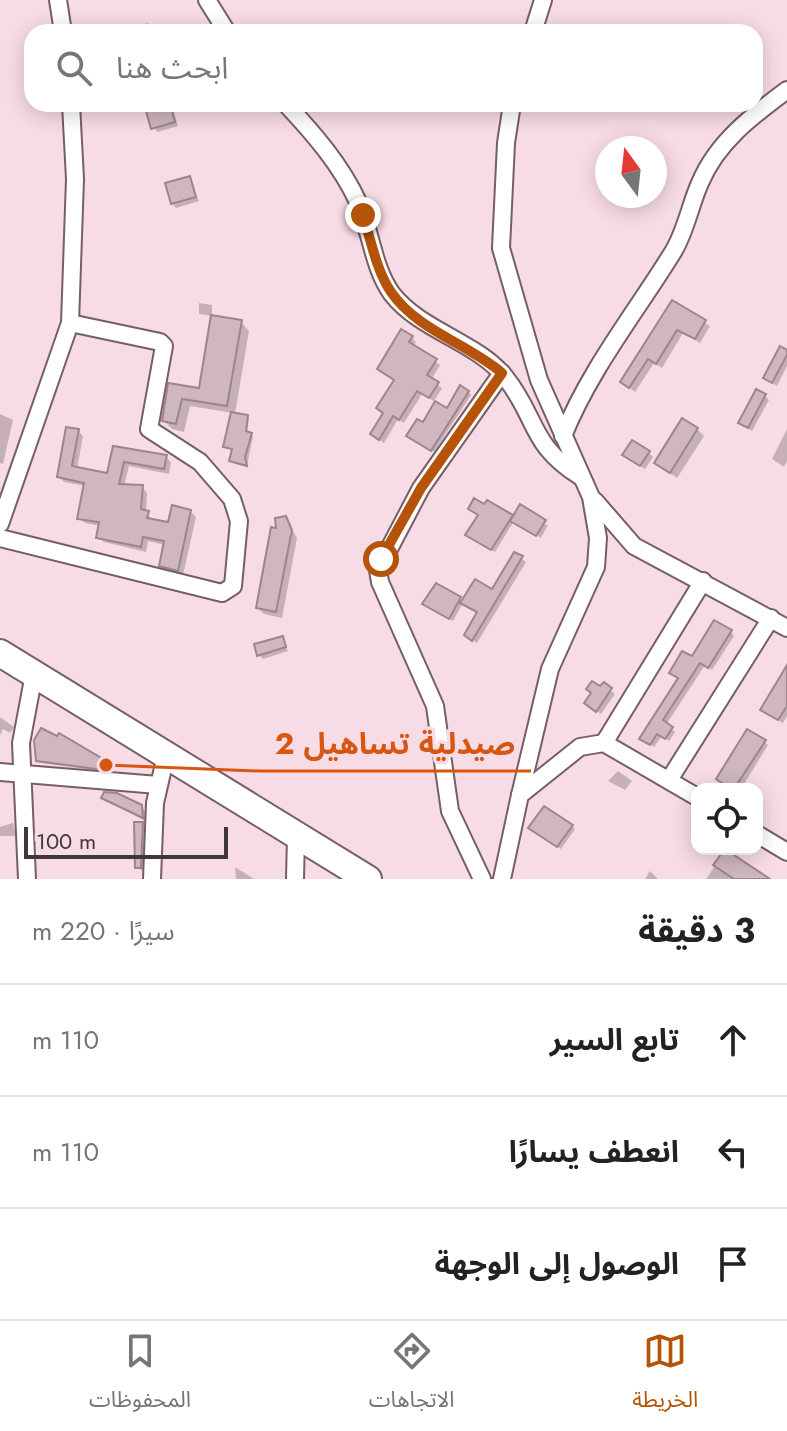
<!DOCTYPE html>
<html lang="ar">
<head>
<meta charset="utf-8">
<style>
	:root { --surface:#fff; --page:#f2f2f2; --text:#222; --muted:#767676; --line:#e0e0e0; --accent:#b45309 }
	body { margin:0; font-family:Jost,"Noto Sans Arabic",sans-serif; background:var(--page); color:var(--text); direction:rtl }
	.controls { position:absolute; right:24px; bottom:24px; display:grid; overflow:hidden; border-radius:16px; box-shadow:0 4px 20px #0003 }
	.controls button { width:72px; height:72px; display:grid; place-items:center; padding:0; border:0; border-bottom:2px solid var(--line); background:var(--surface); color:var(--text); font:40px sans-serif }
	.compass { position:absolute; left:595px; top:136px; width:72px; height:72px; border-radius:50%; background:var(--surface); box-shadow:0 4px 20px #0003; rotate:345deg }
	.scale { position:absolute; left:24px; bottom:20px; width:204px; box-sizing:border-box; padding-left:8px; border:4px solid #41363a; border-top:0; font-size:22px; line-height:28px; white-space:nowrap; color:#41363a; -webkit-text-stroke:6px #f8dce5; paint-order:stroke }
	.stop { position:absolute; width:24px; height:24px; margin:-18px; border:6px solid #b45309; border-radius:50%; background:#fff }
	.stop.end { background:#b45309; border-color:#fff; box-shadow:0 2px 8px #0008 }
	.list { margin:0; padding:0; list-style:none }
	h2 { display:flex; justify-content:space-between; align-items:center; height:104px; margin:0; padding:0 32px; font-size:34px }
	h2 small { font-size:26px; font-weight:400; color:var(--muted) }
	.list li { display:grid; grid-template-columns:52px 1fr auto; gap:24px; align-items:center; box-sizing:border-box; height:112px; padding:0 32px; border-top:2px solid var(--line) }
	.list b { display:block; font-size:30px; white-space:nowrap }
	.list em { font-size:26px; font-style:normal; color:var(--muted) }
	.icon { flex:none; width:44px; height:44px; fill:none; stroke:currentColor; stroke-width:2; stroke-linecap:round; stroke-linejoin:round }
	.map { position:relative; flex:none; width:787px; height:879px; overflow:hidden; direction:ltr }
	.search { position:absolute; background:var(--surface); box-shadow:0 4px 20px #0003; left:24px; right:24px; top:24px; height:88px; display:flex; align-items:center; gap:20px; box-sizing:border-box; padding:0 28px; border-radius:24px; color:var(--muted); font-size:30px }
	.sheet { height:440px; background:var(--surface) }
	nav { display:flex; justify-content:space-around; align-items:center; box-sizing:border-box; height:112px; border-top:2px solid var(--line); background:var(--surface); font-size:22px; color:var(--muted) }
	nav a { display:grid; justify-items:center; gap:4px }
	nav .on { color:var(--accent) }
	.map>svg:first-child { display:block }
</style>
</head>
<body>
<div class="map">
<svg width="787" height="879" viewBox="0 0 787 879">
	<rect width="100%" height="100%" fill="#f8dce5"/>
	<g fill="#0003">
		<path d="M148 23 153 32H117V31Z"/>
		<path d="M146 104H186L187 108 174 112 178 126 157 132Z"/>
		<path d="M189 178 199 201 176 208 172 203Z"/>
		<path d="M673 302 710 326 700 343 683 333 662 368 654 363 635 392 623 382Z"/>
		<path d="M199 303 212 305V316L199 314Z"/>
		<path d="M241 322 249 331 235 414 249 418 247 434 253 436 247 466 233 462 234 450 225 446 233 413 190 406 184 432 172 429 164 421 170 385 200 390Z"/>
		<path d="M411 337 416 342 413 347 440 365 431 380 442 388 434 401 422 394 404 423 398 419 384 443 377 438 395 381 379 369Z"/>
		<path d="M787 352V366L777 386 766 378Z"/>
		<path d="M468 392 471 395 434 452 411 438Z"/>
		<path d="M765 396 769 400 752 431 740 423Z"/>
		<path d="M0 414 13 420 3 464 0 463Z"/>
		<path d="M697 429 704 436 677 478 656 462Z"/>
		<path d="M787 429V461L784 467 772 459Z"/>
		<path d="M78 431 83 436 77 469 109 475 115 448 166 457 171 462 169 474 129 466 124 486 142 487 147 493 146 512 153 521 170 524 190 511 196 517 183 575 166 571 161 565 165 545 148 541 146 552 104 542 98 537 101 526 85 523 79 518 85 486 64 482 59 477Z"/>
		<path d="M649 453 653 457 645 469 629 459Z"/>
		<path d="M479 516H512L548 525 541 538 514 521 495 552 471 538Z"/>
		<path d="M286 518 297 538 282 618 264 614 258 608 279 530Z"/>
		<path d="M515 554 526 562 477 643 470 639 479 613 463 603 453 621 428 607 437 586 463 602 493 592Z"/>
		<path d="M731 632 734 636 712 670 705 665 666 725 675 732 669 741 662 736 654 747 646 742 679 679 671 673Z"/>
		<path d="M282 639 288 651 263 659 259 655 256 646Z"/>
		<path d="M787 669V716L783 723 766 713Z"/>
		<path d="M604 685 615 694 601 714 591 707Z"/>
		<path d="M0 717 14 727 10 733 3 729 0 735Z"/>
		<path d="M764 742 768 745 741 789H723Z"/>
		<path d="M38 760 107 764 110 767 107 772 42 763Z"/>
		<path d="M618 771 632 781 625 790 608 781Z"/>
		<path d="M103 798 141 807 148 814 149 823Z"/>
		<path d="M13 823 16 836H0V827Z"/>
		<path d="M142 824 149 830 147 874 137 867Z"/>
		<path d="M572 826 575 829 561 849 534 831Z"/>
		<path d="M725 851 766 879H706Z"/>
		<path d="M235 867 254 879H236Z"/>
		<path d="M650 871 658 879H645Z"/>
	</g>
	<g fill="#d0b6be" stroke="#9d848d" stroke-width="2">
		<path d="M144 104H170L175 122 151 129Z"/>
		<path d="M190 176 196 197 171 204 165 183Z"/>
		<path d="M672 300 706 320 695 339 677 330 656 364 648 359 629 388 620 382Z"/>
		<path d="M211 315 242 320 227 406 182 399 176 424 162 421 168 383 199 388Z"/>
		<path d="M401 329 413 336 409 342 437 359 427 375 439 382 429 398 417 391 399 420 393 416 379 440 370 434 383 413 376 408 394 380 377 369Z"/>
		<path d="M780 346 787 350V355L772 383 763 378Z"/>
		<path d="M460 385 469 391 431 451 406 436 417 419 423 422 435 401 447 408Z"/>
		<path d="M756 389 766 394 748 428 738 423Z"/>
		<path d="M231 412 248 415 246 431 252 433 245 457 247 466 229 461 232 449 223 447Z"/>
		<path d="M682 418 698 428 670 473 654 463Z"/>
		<path d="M66 427 79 429 72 466 107 473 113 446 167 455 164 469 124 462 119 484 143 485 141 509 149 511 147 518 168 522 172 505 191 510 178 571 159 566 164 541 143 537 141 547 96 538 99 522 77 519 84 483 57 477Z"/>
		<path d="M632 440 650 451 640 466 622 455Z"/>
		<path d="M474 498 484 504 487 500 513 515 491 550 465 535 478 515 468 509Z"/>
		<path d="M520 504 546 520 536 536 510 521Z"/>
		<path d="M286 516 292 530 276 612 256 608 271 527 276 528 275 518Z"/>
		<path d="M514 552 523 556 472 641 464 635 477 612 460 603 475 579 492 589Z"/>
		<path d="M436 583 461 597 449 619 422 604Z"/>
		<path d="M714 620 732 630 708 668 700 663 663 720 673 727 665 739 657 734 650 745 639 739 678 678 669 673 682 651 692 656Z"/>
		<path d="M283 636 286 647 257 656 254 644Z"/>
		<path d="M787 665V706L778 720 760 710Z"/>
		<path d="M592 681 600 686 604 682 612 688 596 712 584 703 591 693 586 689Z"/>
		<path d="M41 728 57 736 59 733 108 762 104 770 36 761 34 740Z"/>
		<path d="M747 729 766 740 734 789H720L723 784 716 779Z"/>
		<path d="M104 792 117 793 142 805 143 818 101 798Z"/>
		<path d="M544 806 573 825 557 847 528 828Z"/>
		<path d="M134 822H143L141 868H135Z"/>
		<path d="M725 849 770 879H734L713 865Z"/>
	</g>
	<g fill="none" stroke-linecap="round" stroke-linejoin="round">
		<g stroke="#755e65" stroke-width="20">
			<g id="minor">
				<path d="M58 0 63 32"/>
				<path d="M207 0 227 32"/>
				<path d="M533 32 543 0"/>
				<path d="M286 104C314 134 341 165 358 202 371 231 373 268 392 294 421 331 477 342 505 377 538 418 529 445 581 477"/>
				<path d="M512 104 506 143 501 248 539 380 591 497 598 538 596 567 550 669 520 795"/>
				<path d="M563 436C590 369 636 312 673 252 686 231 690 205 700 183 717 142 752 116 787 90"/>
				<path d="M595 501 634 546 787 628"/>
				<path d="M0 524 70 323 75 179 71 104"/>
				<path d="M0 538 222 593 233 586 239 521 232 499 200 462 149 429 164 346 160 342 70 323"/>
				<path d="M604 743 703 581"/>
				<path d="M0 772 158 785"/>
				<path d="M669 780 771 618"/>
				<path d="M757 834 787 852"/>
				<path d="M27 879 21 743 34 674"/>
				<path d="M152 879 155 803 166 755"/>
				<path d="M295 879 296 835"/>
				<path d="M482 879 450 811 435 706 380 582 378 570 421 488 502 373"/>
				<path d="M502 879 520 795 580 747 604 743 697 797"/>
			</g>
		</g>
		<g stroke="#755e65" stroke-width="30">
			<path id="trunk" d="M0 653 368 879"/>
		</g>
		<use href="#minor" stroke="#fff" stroke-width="16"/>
		<use href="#trunk" stroke="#fff" stroke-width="26"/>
	</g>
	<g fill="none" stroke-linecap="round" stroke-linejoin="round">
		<path stroke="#b45309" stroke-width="10" d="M363 215C371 240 376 270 391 292 417 330 468 344 502 373L421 488 381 559"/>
	</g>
	<path fill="none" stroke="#d75611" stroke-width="3" d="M106 765L259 771H531"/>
	<circle fill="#d75611" stroke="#f8dce5" stroke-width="3" cx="106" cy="765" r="8"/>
	<g font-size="30" text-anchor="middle" font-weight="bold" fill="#d75611" stroke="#f8dce5" stroke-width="7" stroke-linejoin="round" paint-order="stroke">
		<text x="395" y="754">صيدلية تساهيل 2</text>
	</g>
</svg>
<div class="controls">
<button><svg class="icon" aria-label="locate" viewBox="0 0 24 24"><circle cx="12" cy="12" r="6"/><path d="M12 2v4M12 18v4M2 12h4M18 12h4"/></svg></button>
</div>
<svg class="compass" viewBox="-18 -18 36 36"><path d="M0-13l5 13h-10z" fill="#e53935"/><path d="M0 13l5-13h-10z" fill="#767676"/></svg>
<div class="scale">100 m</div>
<div class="stop" style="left:381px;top:559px"></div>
<div class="stop end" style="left:363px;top:215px"></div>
<div class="search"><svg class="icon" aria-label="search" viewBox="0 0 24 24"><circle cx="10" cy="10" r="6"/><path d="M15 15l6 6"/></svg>ابحث هنا</div>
</div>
<section class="sheet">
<h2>3 دقيقة<small>سيرًا · 220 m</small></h2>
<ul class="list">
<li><svg class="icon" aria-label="ahead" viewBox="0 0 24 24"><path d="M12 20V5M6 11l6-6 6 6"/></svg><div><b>تابع السير</b></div><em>110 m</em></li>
<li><svg class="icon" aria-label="left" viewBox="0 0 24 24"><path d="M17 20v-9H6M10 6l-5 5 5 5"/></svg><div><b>انعطف يسارًا</b></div><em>110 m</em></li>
<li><svg class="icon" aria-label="arrive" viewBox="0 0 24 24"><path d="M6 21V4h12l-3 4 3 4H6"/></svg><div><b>الوصول إلى الوجهة</b></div></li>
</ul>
</section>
<nav>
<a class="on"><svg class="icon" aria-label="map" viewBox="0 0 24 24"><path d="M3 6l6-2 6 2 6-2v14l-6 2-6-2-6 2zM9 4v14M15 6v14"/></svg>الخريطة</a>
<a><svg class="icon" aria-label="directions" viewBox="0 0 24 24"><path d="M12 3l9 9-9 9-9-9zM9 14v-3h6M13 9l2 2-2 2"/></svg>الاتجاهات</a>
<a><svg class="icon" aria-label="saved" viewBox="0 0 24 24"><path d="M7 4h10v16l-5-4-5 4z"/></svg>المحفوظات</a>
</nav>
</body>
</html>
